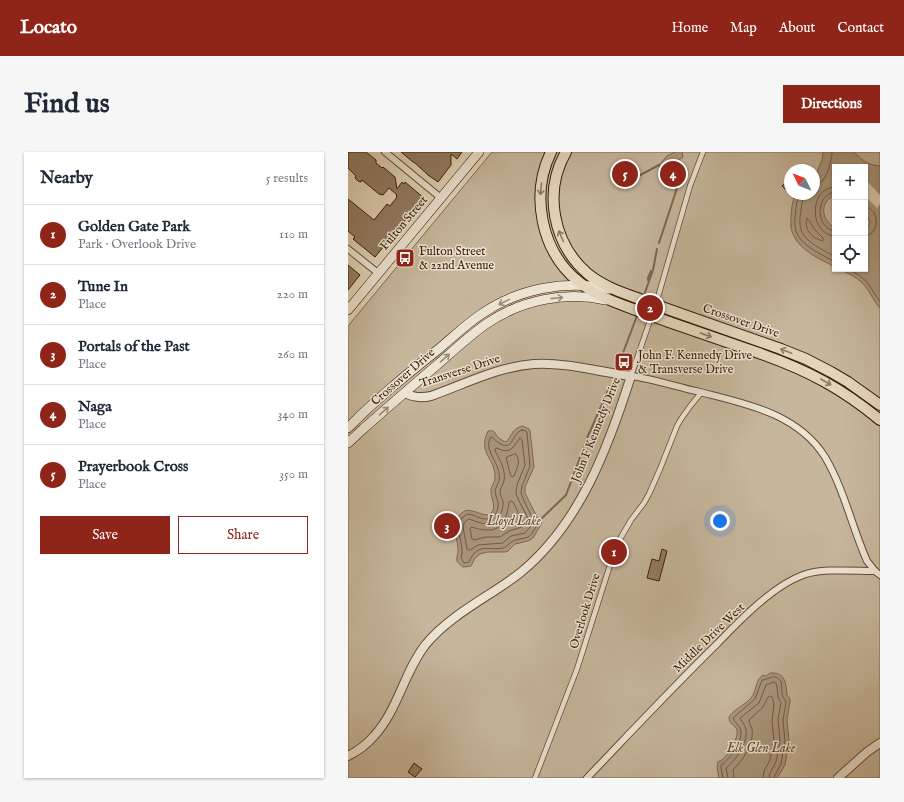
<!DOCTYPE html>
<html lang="en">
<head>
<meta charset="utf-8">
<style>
	:root { --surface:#fff; --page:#f6f6f7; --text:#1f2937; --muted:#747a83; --line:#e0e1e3; --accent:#8f2418 }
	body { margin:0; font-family:"IM FELL English",serif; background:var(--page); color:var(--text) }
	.controls { position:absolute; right:12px; top:12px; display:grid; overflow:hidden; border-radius:0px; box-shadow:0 1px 3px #0004 }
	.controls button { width:36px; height:36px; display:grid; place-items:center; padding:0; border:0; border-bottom:1px solid var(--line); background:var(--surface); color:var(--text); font:20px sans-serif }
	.compass { position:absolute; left:436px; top:12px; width:36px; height:36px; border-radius:50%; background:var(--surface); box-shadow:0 1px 3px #0004; rotate:313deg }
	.you { position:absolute; left:372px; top:369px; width:14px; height:14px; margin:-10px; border:3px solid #fff; border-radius:50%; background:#1a73e8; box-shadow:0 0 0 6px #1a73e833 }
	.badge { display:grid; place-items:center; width:26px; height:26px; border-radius:50%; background:var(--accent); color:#fff; font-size:13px; font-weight:700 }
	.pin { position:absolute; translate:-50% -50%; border:2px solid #fff; box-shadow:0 1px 4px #0006 }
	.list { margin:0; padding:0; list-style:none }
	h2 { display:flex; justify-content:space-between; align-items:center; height:52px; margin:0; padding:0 16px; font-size:17px }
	h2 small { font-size:13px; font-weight:400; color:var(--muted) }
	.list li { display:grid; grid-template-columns:26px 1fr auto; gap:12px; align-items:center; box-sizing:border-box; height:60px; padding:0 16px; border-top:1px solid var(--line) }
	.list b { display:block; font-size:15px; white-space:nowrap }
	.list p { margin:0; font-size:13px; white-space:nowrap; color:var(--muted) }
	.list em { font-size:13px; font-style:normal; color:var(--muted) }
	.actions { display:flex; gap:8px; padding:12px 16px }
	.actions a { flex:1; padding:9px 0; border:1px solid var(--accent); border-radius:0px; text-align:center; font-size:14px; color:var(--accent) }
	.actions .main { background:var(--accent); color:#fff }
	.icon { flex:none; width:22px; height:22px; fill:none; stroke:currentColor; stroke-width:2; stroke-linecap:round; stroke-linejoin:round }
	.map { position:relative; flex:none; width:532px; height:626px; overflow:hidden; border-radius:0px }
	header { display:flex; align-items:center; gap:24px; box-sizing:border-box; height:56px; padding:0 20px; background:var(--accent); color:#fff }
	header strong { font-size:19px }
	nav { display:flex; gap:22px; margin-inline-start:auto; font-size:14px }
	.intro { display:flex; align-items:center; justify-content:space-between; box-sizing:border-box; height:96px; padding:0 24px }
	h1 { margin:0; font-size:28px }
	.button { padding:10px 18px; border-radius:0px; background:var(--accent); color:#fff; font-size:14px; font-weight:700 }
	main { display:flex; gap:24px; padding:0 24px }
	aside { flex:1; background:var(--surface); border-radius:0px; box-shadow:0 1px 3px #0004 }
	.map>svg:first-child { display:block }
</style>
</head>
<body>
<header>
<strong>Locato</strong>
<nav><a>Home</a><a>Map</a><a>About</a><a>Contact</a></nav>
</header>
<div class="intro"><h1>Find us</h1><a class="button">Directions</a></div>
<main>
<aside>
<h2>Nearby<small>5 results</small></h2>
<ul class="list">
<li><span class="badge">1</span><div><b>Golden Gate Park</b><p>Park · Overlook Drive</p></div><em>110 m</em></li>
<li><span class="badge">2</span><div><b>Tune In</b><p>Place</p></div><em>220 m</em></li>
<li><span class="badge">3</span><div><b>Portals of the Past</b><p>Place</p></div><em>260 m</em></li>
<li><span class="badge">4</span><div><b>Naga</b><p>Place</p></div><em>340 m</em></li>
<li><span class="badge">5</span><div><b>Prayerbook Cross</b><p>Place</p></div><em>350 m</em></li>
</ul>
<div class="actions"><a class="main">Save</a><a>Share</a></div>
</aside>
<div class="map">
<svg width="532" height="626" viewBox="0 0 532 626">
	<rect width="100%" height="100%" fill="#e2d5ba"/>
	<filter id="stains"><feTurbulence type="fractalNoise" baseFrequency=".005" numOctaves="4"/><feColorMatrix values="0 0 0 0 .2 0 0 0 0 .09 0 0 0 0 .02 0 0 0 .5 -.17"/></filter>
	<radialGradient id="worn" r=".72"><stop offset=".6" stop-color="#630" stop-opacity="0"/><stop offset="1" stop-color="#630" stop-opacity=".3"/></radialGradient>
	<path fill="#c6b69b" stroke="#816950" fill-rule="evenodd" d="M144 0H532V626H0V174ZM487 15H517V117H487ZM442 18H466V42H442Z"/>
	<g fill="#aa967d" stroke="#7e654d">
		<path d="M328 0H334L335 5 328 10 332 20 329 36 316 23 311 13 320 3Z"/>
		<path d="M475 0H506C514 8 520 13 532 14V156C526 150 523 142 518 135 511 126 500 121 491 117H517V76L521 73 522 70 517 61V15H487V43C471 50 473 68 487 76V115C472 107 452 99 445 82 442 76 443 70 443 63 444 56 444 48 448 42H466V27L474 8Z"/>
		<path d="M175 274 181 277 182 279 186 315 177 335V341L189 365 194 371 185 386 180 389 167 392 160 399 157 400H140L132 402 127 406 123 414 115 415C113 413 110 411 109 409 108 405 110 403 110 400 111 391 105 380 106 372 107 368 111 363 115 360 124 353 140 371 145 358 147 351 143 347 143 340 142 335 147 331 147 326 148 306 129 302 140 279 148 278 146 281 150 285 152 287 155 289 158 290 164 284 164 276 175 274Z"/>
		<path d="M422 521C438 520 438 532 439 543L442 547V549L439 568 441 589 437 613 429 626H371L369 616 370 610C372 609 373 608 375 607 381 602 391 585 389 578 387 572 381 573 381 565 386 557 397 553 403 546 409 539 407 528 415 523L418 524Z"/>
	</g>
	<path fill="#e2d5ba" d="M518 28 532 43V52L529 56 517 44Z"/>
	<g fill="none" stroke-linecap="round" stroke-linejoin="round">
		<g stroke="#735942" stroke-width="1">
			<path d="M321 8 324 9C325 15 330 20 325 25 322 24 315 18 317 13 317 13 321 9 321 8Z"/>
			<path d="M466 32C469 32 470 33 472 31 479 27 484 8 484 0"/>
			<path d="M487 35C460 36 461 83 487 84"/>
			<path d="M487 40C467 42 467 77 487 79"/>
			<path d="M451 42C450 47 448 52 448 57 447 64 446 73 448 79 453 94 475 103 487 110"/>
			<path d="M456 42C456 47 453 52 453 58 452 64 451 71 453 77 456 90 476 98 487 105"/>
			<path d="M517 55C532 56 532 83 517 84"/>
			<path d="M459 67 461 68 466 77 475 86V89C465 87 455 77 459 67Z"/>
			<path d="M501 117 512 124 519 130 532 150"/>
			<path d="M174 278 178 279 179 281 182 314 174 334 173 341 176 349 185 367 189 371V373C186 378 183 385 177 386 173 387 169 387 165 389 161 391 159 395 155 396 138 399 130 390 121 410L116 411 113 406 114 401V397L110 373 113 367 119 362C127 362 135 370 143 366 148 364 151 356 150 350 149 346 147 342 147 338 148 335 150 332 151 329 152 325 151 320 150 317 147 306 136 296 143 285H144C147 288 150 291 155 293 165 297 164 281 174 278Z"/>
			<path d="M172 286 174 288 177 313 169 333 168 342 172 351 183 372V374L177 381 163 384 155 391 130 393 122 398H120L119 397 115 375C115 372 118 368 121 367 127 369 133 372 139 372 150 372 156 359 155 349 154 346 152 343 152 340 152 336 155 333 156 329 158 318 152 308 147 299V297L149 296C163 303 165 295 172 286Z"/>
			<path d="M168 302C173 310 169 316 166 324L164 325C161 322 160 311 158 306L159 305Z"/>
			<path d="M163 349 165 350 176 372 174 375 161 379 152 385H138L126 388 124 387 122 377 123 375C128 376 133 378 139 378 155 379 160 363 161 350Z"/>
			<path d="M375 626 373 616V613C382 607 397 588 392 576 390 572 386 570 385 566L407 547 414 528C418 528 424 524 427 525 437 527 432 539 435 545 436 547 438 549 438 551L435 568 437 589 433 612 427 623 426 626"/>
			<path d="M380 626 378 616C388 608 400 591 398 578 397 573 394 570 392 566L411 551 418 533 426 530 428 531 429 535 430 545 433 551 430 567 432 589 428 610 422 621 421 626"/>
			<path d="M386 626 385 618C395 608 406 592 404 577 403 574 401 571 401 568L415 555 420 545 422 544 424 545 426 552 424 569 426 589 422 608 416 619 415 626"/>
		</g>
		<g stroke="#7e654d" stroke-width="2">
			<path d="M285 27 311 13"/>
			<path d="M311 91 329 36"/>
			<path d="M300 128V126L303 119"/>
			<path d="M295 146 305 118 309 97"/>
			<path d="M270 214 290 161"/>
			<path d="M192 368 218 343 240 284 262 234"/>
		</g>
	</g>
	<g fill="#927c64" stroke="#3c1c06">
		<path d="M0 0H18L28 8V11L34 16 35 15 47 25 49 37 54 30 56 32 57 30 76 46 67 57 68 59H65L59 66 27 105 5 87 7 85 0 79V47L26 68 39 52 42 54 49 45 48 44 49 43 41 36 35 43 31 42 14 28 13 30 10 29 7 26 8 24 0 16Z"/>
		<path d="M53 0H114L109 7 103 2V13L90 30 80 23 67 11 65 10Z"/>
		<path d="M442 27V42L434 34Z"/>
		<path d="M0 113 12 123 0 138Z"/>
		<path d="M314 397 319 399 311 429 299 426 304 407 311 409Z"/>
		<path d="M66 611 74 617 67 625 60 620Z"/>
	</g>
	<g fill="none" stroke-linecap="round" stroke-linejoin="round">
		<g stroke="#664a33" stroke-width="6">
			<g id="pedestrian">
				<path d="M283 224 310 145 342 34 355 0"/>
				<path d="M187 626 229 517 263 410 272 387 283 368 296 351 301 342 312 317 329 274 333 267 343 253 353 241"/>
			</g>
		</g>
		<g stroke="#664a33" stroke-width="8">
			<g id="minor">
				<path d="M37 0 93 46"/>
				<path d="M0 97 30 121"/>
				<path d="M283 224C305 227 326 234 348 239 394 251 449 260 477 305 496 337 504 375 519 409L527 419 532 423"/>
				<path d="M239 626C282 581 325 535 370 491 392 468 425 434 455 423 473 416 507 419 527 419"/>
			</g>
		</g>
		<g stroke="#664a33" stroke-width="10">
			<g id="tertiary">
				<path d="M0 604C10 599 19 592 26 584 50 558 56 520 78 492 103 462 141 445 172 421 232 372 260 296 283 224 251 220 218 210 186 212 149 215 117 232 83 244 74 246 66 246 57 241"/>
				<path d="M490 626 519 600 532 591"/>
			</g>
		</g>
		<g stroke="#3c1c06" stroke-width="10">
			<g id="secondary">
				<path d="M0 158 131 0"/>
				<path d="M0 276C27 248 57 224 87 200 102 188 116 174 132 163 169 137 218 127 262 137"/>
				<path d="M0 291 15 277C39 256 64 234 89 213 105 199 121 184 138 172 173 148 217 139 258 148"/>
			</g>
		</g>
		<g stroke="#3c1c06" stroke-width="12">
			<g id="trunk">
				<path d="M203 0C182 43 193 100 231 130 247 143 266 150 285 157"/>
				<path d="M218 0C195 40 205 92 240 122 255 134 272 140 289 146"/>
				<path d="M325 159 433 197 458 207 483 220 500 230 532 253"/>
				<path d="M321 170C347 179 373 188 399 197 426 206 452 216 477 230 497 241 515 254 532 268"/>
			</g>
		</g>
		<use href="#pedestrian" stroke="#ece4d2" stroke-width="4.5"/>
		<use href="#minor" stroke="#ece4d2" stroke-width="6"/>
		<use href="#tertiary" stroke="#ece4d2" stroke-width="8"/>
		<use href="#secondary" stroke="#ece4d2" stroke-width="9"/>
		<use href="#trunk" stroke="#e2d5ba" stroke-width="10"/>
		<g stroke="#3c1c06" stroke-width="12" stroke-linecap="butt">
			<g id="trunk-bridge">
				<path d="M289 146 325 159"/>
				<path d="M285 157 321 170"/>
			</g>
		</g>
		<use href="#trunk-bridge" stroke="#e2d5ba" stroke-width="10"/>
	</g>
	<defs><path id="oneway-shaft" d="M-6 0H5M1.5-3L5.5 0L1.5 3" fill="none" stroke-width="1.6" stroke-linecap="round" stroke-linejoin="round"/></defs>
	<g stroke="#8f7860">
		<use href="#oneway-shaft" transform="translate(193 37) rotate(95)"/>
		<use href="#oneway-shaft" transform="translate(213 84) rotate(-113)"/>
		<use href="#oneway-shaft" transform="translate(358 183) rotate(19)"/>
		<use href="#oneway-shaft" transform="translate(438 199) rotate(-159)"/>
		<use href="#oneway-shaft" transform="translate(478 230) rotate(30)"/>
	</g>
	<g stroke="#9d8a76">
		<use href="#oneway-shaft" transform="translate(209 146) rotate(-6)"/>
		<use href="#oneway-shaft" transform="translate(156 150) rotate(154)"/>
		<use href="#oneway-shaft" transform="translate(97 206) rotate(-41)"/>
		<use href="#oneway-shaft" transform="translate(36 259) rotate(-41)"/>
	</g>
	<defs>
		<g id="bus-square" transform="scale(1)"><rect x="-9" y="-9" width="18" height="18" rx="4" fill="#8f2418" stroke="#ece4d2"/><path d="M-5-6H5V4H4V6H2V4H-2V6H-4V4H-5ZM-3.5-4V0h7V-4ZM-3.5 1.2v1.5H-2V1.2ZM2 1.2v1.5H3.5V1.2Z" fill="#fff"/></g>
	</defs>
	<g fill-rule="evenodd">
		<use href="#bus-square" x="57" y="106"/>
		<use href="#bus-square" x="276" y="210"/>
	</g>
	<g text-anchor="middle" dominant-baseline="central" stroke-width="3" stroke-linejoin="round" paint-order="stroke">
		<g font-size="12" fill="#3c1c06" stroke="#ece4d2">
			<text transform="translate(56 71) rotate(-50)">Fulton Street</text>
			<text transform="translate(393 169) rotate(19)">Crossover Drive</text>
			<text transform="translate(112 219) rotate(-18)">Transverse Drive</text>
			<text transform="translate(55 225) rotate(-41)">Crossover Drive</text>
			<text transform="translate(248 278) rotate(-68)">John F Kennedy Drive</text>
			<text transform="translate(237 459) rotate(-73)">Overlook Drive</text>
			<text transform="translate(361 486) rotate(-44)">Middle Drive West</text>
		</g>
		<g font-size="12" fill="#3c1c06" stroke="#ece4d2" text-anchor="start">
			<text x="71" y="99">Fulton Street<tspan x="71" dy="14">&amp; 22nd Avenue</tspan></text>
			<text x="290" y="203">John F. Kennedy Drive<tspan x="290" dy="14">&amp; Transverse Drive</tspan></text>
		</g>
		<g font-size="13" font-style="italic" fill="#624730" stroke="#ece4d2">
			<text x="166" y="369">Lloyd Lake</text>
			<text x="413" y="596">Elk Glen Lake</text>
		</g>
	</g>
	<rect width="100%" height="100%" filter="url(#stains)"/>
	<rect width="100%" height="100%" fill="url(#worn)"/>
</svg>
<div class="controls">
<button>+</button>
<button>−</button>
<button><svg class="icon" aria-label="locate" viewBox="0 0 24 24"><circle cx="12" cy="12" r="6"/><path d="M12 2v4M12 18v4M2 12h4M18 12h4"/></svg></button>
</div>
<svg class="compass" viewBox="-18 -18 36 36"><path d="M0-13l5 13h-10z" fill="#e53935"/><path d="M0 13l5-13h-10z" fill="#747a83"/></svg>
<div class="you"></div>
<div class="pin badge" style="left:266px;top:400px">1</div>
<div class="pin badge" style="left:302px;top:156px">2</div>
<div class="pin badge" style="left:99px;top:374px">3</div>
<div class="pin badge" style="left:325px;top:22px">4</div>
<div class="pin badge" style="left:277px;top:22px">5</div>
</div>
</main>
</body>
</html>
